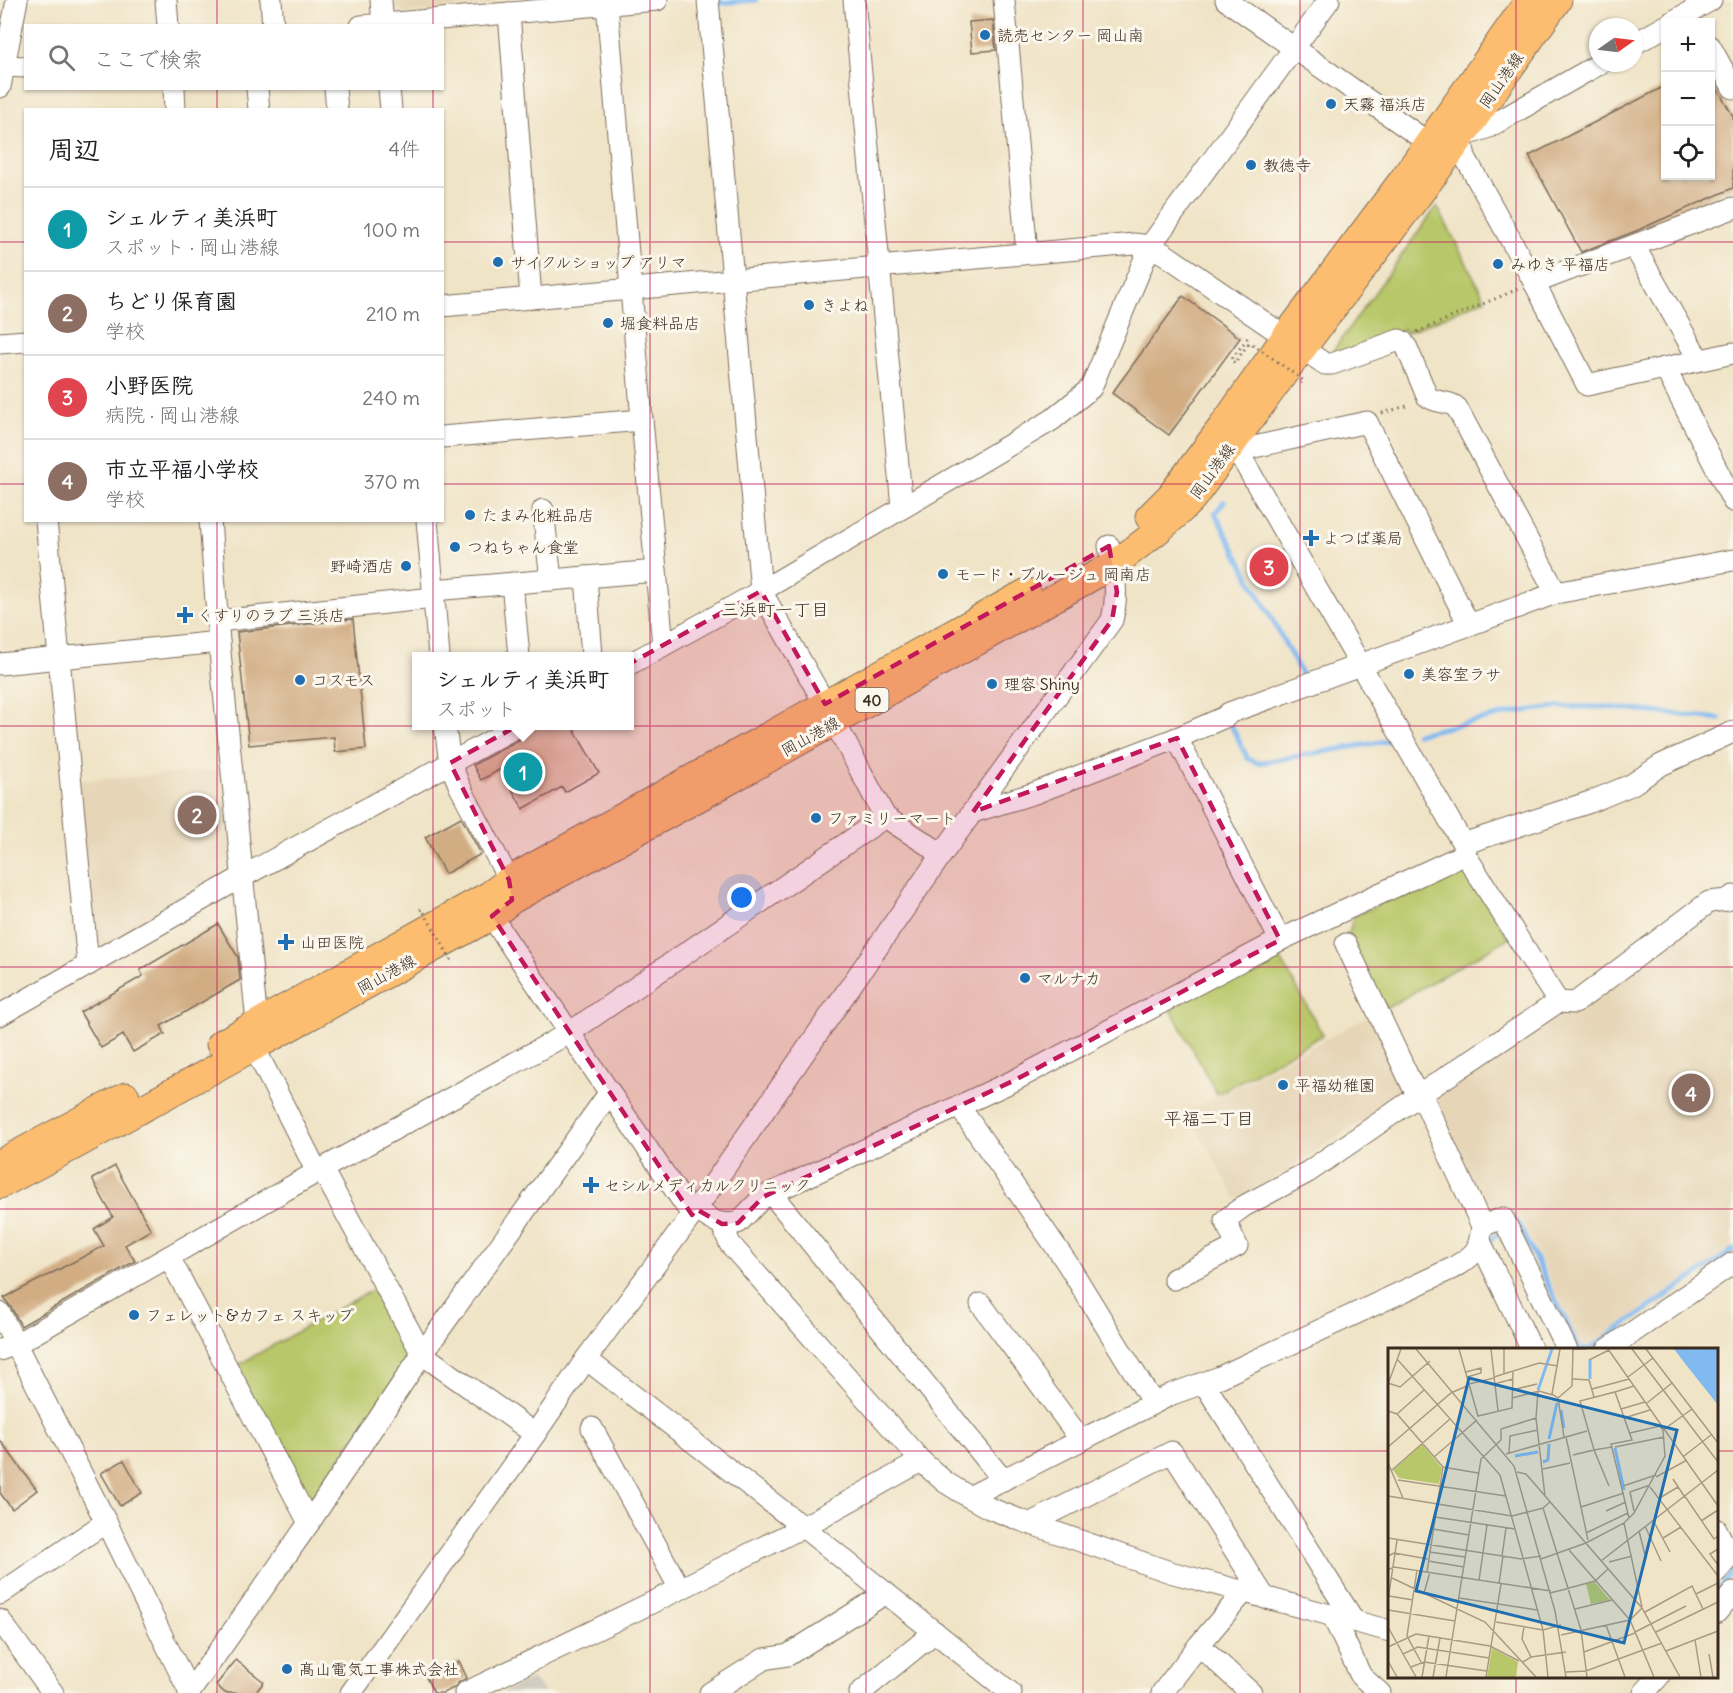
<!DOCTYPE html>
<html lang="ja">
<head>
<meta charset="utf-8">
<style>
	:root { --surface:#fff; --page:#f6f6f6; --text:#202124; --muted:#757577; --line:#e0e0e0; --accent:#1f6fb2 }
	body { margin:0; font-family:Delius,"Klee One",sans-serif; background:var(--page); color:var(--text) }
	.controls { position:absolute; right:18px; top:18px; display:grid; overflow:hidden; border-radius:0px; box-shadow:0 2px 4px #0004 }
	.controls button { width:54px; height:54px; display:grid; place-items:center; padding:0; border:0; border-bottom:2px solid var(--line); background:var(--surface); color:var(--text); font:30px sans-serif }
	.compass { position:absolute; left:1589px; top:18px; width:54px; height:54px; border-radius:50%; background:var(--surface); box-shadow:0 2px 4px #0004; rotate:76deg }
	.you { position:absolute; left:742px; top:898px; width:21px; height:21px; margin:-15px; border:4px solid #fff; border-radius:50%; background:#1a73e8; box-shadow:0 0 0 9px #1a73e833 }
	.badge { display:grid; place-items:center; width:39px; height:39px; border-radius:50%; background:var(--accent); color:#fff; font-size:20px; font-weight:700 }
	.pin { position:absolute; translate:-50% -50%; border:3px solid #fff; box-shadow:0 2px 6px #0006 }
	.popup { position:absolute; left:412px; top:652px; width:222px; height:78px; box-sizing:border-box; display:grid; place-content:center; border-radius:0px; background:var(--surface); filter:drop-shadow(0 2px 4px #0005); font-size:20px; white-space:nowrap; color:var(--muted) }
	.popup b { font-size:22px; color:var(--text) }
	.popup::after { content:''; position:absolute; left:50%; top:100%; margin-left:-12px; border:12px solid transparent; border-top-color:var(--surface) }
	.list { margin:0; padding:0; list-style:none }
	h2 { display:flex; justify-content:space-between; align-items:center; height:78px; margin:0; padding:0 24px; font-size:26px }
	h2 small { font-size:20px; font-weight:400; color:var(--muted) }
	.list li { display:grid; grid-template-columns:39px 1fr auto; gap:18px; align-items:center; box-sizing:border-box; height:84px; padding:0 24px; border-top:2px solid var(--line) }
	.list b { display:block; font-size:22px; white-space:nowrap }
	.list p { margin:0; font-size:20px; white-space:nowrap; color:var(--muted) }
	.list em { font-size:20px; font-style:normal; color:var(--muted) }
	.icon { flex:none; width:33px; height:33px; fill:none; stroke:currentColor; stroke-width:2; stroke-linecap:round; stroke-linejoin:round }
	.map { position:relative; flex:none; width:1733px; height:1693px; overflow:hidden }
	.search { position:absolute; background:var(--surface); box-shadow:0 2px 4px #0004; left:24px; top:24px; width:420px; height:66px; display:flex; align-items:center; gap:15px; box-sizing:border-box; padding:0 21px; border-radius:0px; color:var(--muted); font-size:22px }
	.panel { position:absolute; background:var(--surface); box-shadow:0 2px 4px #0004; left:24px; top:108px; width:420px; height:414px; border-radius:0px }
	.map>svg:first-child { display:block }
</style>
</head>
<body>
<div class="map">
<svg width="1733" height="1693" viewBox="0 0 1733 1693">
	<rect width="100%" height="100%" fill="#fbf7ec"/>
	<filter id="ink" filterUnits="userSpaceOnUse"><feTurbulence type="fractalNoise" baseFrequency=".0167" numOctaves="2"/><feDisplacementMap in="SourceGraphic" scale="12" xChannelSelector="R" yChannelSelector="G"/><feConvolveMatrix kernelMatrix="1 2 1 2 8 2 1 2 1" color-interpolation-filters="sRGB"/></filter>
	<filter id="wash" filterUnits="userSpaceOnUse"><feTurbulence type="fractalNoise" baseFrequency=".008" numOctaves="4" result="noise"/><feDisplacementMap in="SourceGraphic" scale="24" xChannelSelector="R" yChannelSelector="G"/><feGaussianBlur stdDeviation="1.35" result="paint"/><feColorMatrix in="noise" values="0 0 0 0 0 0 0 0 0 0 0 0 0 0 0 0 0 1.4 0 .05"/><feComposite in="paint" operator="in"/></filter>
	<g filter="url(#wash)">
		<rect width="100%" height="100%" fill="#f0e4c7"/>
		<g fill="#e6d6b7">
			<path d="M395 0H555L403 13 396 8Z"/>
			<path d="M224 770 233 874 94 952 76 781Z"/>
			<path d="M1733 907V1247L1587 1347 1582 1346 1520 1216 1511 1220 1504 1205 1493 1211 1480 1204 1435 1106 1440 1093 1550 1018 1579 1011 1712 910Z"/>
			<path d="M1372 1014 1405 1086 1401 1097 1288 1169 1289 1172 1236 1199 1188 1112Z"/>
		</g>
		<path fill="#c9c3b8" d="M532 1679 546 1693H502Z"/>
		<g fill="#b8c769" stroke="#7a7844" stroke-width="1.5">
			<path d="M1437 206 1485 299 1406 333 1404 330 1337 356 1332 352Z"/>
			<path d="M1460 867 1465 868 1509 938 1381 1011 1348 935 1354 916Z"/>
			<path d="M1277 952 1323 1035 1217 1094 1170 1008Z"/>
			<path d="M377 1287 413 1353 307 1507 236 1366Z"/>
		</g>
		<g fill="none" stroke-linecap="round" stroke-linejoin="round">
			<g stroke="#81b9f1" stroke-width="5">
				<path d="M719 0V3L756 0"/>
				<path d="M1224 502 1215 513 1303 677H1305"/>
				<path d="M1229 721 1248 759 1258 763 1393 740"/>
				<path d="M1416 734 1517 712 1557 707H1605L1720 719"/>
				<path d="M1510 1224 1517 1221 1579 1348 1587 1350"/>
				<path d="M1488 1244 1502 1228"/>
				<path d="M1588 1350 1733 1250"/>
				<path d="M1716 1592 1733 1569"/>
			</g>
		</g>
		<g id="blocks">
			<g fill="#d2ad84">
				<path d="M993 20 996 50 972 52 969 22Z"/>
				<path d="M1710 76 1733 116V188L1636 231 1581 252 1529 156 1665 86V176H1710Z"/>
				<path d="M1183 296 1240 338 1169 435 1112 393Z"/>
				<path d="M353 619 366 749 335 752 334 737 249 745 237 632Z"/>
				<path d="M538 726H572L599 773 565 792 562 787 523 809 501 769 481 780 473 765 524 737 531 731 530 730Z"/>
				<path d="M461 817 481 854 445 874 425 837Z"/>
				<path d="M218 924 238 957 240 980 161 1026 165 1034 133 1052 123 1035 101 1048 80 1012 143 976 140 970Z"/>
				<path d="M115 1166 151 1230 125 1245 135 1261 21 1326 11 1307 4 1298 104 1246 94 1229 113 1217 92 1179Z"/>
				<path d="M0 1440 37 1490 12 1509 0 1493Z"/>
				<path d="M124 1460 142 1493 120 1506 101 1473Z"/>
				<path d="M236 1660 264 1682 255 1693H225L216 1685Z"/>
				<path d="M459 1661 467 1678 459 1682 454 1688 443 1693H434L426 1677Z"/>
			</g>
		</g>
	</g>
	<g filter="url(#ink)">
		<use href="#blocks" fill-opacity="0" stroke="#7a6b59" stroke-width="1.5"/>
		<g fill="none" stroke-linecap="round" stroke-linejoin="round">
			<g stroke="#7a6b59" stroke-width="23">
				<g id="minor">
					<path d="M166 0 168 26"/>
					<path d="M271 0 273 26"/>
					<path d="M381 0 383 26"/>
					<path d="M708 0 761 591 825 704 885 817 942 854"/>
					<path d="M854 0 902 507"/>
					<path d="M1004 0 1027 253"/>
					<path d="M1226 0 1440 151"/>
					<path d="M607 4 642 420 663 645"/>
					<path d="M509 13 531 298"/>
					<path d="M1672 22 1711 0"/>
					<path d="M361 26 657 0"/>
					<path d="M1634 44 1666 26"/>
					<path d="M1710 46 1733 88"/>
					<path d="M1601 63 1489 127 1461 137 1465 157 1534 282 1587 385 1733 353"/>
					<path d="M4 66 26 67"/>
					<path d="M0 87 17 0"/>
					<path d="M174 88 175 110"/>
					<path d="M257 88 259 110"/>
					<path d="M335 88 337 110"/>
					<path d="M389 88 391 110"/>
					<path d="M1634 246 1699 360"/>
					<path d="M1534 283 1733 208"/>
					<path d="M442 306 1134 244 1150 246 1166 255 1325 364H1332L1399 340 1403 342 1407 348 1427 396C1436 404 1449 400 1457 408L1556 593"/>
					<path d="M0 343 26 341"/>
					<path d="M1665 368 1733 501"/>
					<path d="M1224 434 1244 462 1463 844 1465 854 1558 1002"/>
					<path d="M442 437 642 420"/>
					<path d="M1236 451 1367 422 1469 625"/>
					<path d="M543 510 551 580"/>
					<path d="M46 520 88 965"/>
					<path d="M210 520 219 642 257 1023 263 1034"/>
					<path d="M427 520 439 656"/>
					<path d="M586 577 592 656"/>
					<path d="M512 583 519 656"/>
					<path d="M433 590 656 571"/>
					<path d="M218 621 433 598"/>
					<path d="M0 664 219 642"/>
					<path d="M630 664 761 591 1052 420 1091 388 1150 246 1329 0"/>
					<path d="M445 726 450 763 460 787 509 880 511 893"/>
					<path d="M1177 738 1280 940"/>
					<path d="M973 812 1035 793 1177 738 1225 717 1229 713 1556 593 1733 560"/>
					<path d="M1463 844 1590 802 1631 785 1661 765 1733 732"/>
					<path d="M490 902 492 916 503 934 692 1215"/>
					<path d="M0 1015 242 877 518 726"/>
					<path d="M247 1033 317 1172"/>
					<path d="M959 1106 1067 1263 1153 1403"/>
					<path d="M322 1169 422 1354 535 1434"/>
					<path d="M771 1193 1003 1480"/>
					<path d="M696 1209C713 1221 716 1225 738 1223L763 1197 1013 1081 1280 940 1465 854"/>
					<path d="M722 1224 730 1244 921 1461 945 1482 969 1497 989 1508 1020 1520 1170 1572 1390 1631"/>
					<path d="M1482 1226 1503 1218 1567 1350"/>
					<path d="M1480 1241 1532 1350"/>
					<path d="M169 1257 309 1523"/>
					<path d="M1174 1279 1237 1246 1225 1220 1244 1206 1308 1172 1421 1094 1412 1085 1346 944"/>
					<path d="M981 1304 1081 1440"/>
					<path d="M0 1313 106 1522 190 1693"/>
					<path d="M0 1350 16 1344 322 1169 569 1033 885 817"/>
					<path d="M1607 1350 1733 1263"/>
					<path d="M586 1359 803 1527 1011 1693"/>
					<path d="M1204 1383 1354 1621"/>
					<path d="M592 1428 680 1589"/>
					<path d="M969 1497 1172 1394 1220 1377 1453 1268C1475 1254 1479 1253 1482 1226L1421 1094 1558 1002 1575 1003 1709 902 1727 900 1733 896"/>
					<path d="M1031 1523 1172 1452 1265 1598"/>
					<path d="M1716 1529 1730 1556 1716 1572"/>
					<path d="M0 1594 106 1522"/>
					<path d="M1716 1613 1733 1593"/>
					<path d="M1332 1615 1361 1676 1380 1693"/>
					<path d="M0 1620 53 1693"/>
					<path d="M1199 1645 1251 1693"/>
					<path d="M189 1693 309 1523 422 1354 610 1092"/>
					<path d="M351 1693 535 1434 586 1359 692 1215 942 854 1112 620C1119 593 1114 573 1109 546"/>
					<path d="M465 1693 680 1589 803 1527 921 1461"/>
					<path d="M710 1693 764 1659 788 1655 886 1593"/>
					<path d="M860 1693 935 1632"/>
					<path d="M1162 1693 1199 1645 1243 1593"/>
					<path d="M1644 1693 1659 1676"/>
				</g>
			</g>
			<g stroke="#7a6b59" stroke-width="29">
				<g id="major">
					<path d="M1149 517 1170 496 1221 428 1285 337 1401 182 1529 0"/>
					<path d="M220 1044 489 895 509 880 1027 592"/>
					<path d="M0 1163 126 1096"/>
					<path d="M0 1185 76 1145 492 916 512 900 722 785 1113 565C1141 544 1169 524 1193 498L1302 349 1448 156 1558 0"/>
				</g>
			</g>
			<g stroke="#7a6b59" stroke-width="3" stroke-dasharray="1.5 4.5" stroke-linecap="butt">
				<path d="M1417 332 1518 289"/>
				<path d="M1248 344 1235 363 1231 360 1249 336"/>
				<path d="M1382 413 1410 405"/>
			</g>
			<use href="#minor" stroke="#fff" stroke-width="21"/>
			<use href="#major" stroke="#fcbd6f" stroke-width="27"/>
			<g stroke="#7a6b59" stroke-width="3" stroke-dasharray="1.5 4.5" stroke-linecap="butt">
				<path d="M1248 344 1250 342 1304 381 1301 383"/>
				<path d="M420 910 422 909 451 959 449 960"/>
			</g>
		</g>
	</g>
	<path fill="#c2185b" fill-opacity="0.2" stroke="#c2185b" stroke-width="4.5" stroke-dasharray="12 8" stroke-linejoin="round" d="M1109 546 1117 592 1112 620 973 812 1177 738 1280 940 1013 1081 763 1197 738 1223 722 1224 696 1209 692 1215 492 916 512 900 509 880 450 763 761 591 825 704Z"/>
	<path fill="none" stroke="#c2185b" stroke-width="1.5" stroke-opacity="0.55" d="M217 0V26M433 0V26M650 0V1693M866 0V1693M1083 0V1693M1300 0V1693M1516 0V1350M217 88V110M433 88V110M0 242H26M442 242H1733M0 484H26M442 484H1733M217 520V1693M433 520V1693M0 726H1733M0 967H1733M0 1209H1733M0 1451H1390M1716 1451H1733M1516 1676V1693"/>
	<g fill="#1f6fb2" stroke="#fbf7ec" stroke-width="2">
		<circle cx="985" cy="35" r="6"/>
		<circle cx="1331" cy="104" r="6"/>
		<circle cx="1251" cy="165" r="6"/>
		<circle cx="498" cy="262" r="6"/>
		<circle cx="1498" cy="264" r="6"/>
		<circle cx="809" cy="305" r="6"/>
		<circle cx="608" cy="323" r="6"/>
		<circle cx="470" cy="515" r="6"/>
		<path d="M1308 529h6v6h6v6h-6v6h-6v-6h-6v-6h6z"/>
		<circle cx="455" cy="547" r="6"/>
		<circle cx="406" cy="566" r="6"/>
		<circle cx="943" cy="574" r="6"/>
		<path d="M182 606h6v6h6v6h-6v6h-6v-6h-6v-6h6z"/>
		<circle cx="1409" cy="674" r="6"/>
		<circle cx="300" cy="680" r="6"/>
		<circle cx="992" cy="684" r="6"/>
		<circle cx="816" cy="818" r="6"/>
		<path d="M283 933h6v6h6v6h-6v6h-6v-6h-6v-6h6z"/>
		<circle cx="1025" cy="978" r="6"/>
		<circle cx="1283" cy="1085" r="6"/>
		<path d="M588 1176h6v6h6v6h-6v6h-6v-6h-6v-6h6z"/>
		<circle cx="134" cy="1315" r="6"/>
		<circle cx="287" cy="1669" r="6"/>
	</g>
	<g text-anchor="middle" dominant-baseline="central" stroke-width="6" stroke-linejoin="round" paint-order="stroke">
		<rect fill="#fbf7ec" stroke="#75685c" stroke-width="1.5" x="855.5" y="688" width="33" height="24" rx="4.5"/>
		<g font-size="15" font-weight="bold" fill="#3b2a1e">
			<text x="872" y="700">40</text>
		</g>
		<g font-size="16" fill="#3b2a1e" stroke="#fbf7ec" text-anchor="start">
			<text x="997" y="35">読売センター 岡山南</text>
			<text x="1343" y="104">天霧 福浜店</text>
			<text x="1263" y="165">教徳寺</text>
			<text x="510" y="262">サイクルショップ アリマ</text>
			<text x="1510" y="264">みゆき 平福店</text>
			<text x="821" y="305">きよね</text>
			<text x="620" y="323">堀食料品店</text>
			<text x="482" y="515">たまみ化粧品店</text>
			<text x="1323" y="538">よつば薬局</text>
			<text x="467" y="547">つねちゃん食堂</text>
			<text x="394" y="566" text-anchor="end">野崎酒店</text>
			<text x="955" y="574">モード・ブルージュ 岡南店</text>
			<text x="197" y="615">くすりのラブ 三浜店</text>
			<text x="1421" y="674">美容室ラサ</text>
			<text x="312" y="680">コスモス</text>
			<text x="1004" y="684">理容 Shiny</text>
			<text x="828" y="818">ファミリーマート</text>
			<text x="300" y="942">山田医院</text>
			<text x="1037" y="978">マルナカ</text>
			<text x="1295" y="1085">平福幼稚園</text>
			<text x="604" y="1185">セシルメディカルクリニック</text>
			<text x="146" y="1315">フェレット&amp;カフェ スキップ</text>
			<text x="299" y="1669">髙山電気工事株式会社</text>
		</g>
		<g font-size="16" fill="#3b2a1e" stroke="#fbf7ec">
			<text transform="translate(1501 80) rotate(-55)">岡山港線</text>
			<text transform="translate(1212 471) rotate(-54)">岡山港線</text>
			<text transform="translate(810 736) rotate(-29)">岡山港線</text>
			<text transform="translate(386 974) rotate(-29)">岡山港線</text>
		</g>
		<g font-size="18" fill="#3b2a1e" stroke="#fbf7ec">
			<text x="775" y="609">三浜町一丁目</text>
			<text x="1209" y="1118">平福二丁目</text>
		</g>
	</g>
	<g transform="translate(1388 1348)">
		<rect width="330" height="330" fill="#f0e4c7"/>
		<path d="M34 96 54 120 51 136 11 130 5 122ZM207 234 222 252 203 256 198 236ZM104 300 130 314 128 329H99Z" fill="#b8c769"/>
		<path d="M286 1H330V57L299 18Z" fill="#81b9f1"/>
		<path fill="none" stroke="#81b9f1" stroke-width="3" d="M202 12V31M150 42 164 1M173 62 176 80M161 91 169 55M227 100 236 142M127 108 150 104M155 114 160 112 161 96"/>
		<path fill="none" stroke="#a89a83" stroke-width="1.5" d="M28 1 126 118 167 263 178 329M71 1 90 68 124 60 125 23M103 1 110 63M172 1 164 46 170 50 176 89M220 1 330 158M244 1 330 114M258 1 330 95M9 11 112 127 155 282 160 329M201 12 221 2M78 24 93 20V25L79 29M116 26V1M106 29 151 15 170 18M240 29 265 10M185 31 201 32 206 49M0 35 12 39 42 13M0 36 13 1M81 36 106 30M106 36 125 31M204 41 241 31M124 42 149 36M150 44 148 70 157 148M227 44 246 38M124 50 151 43 165 47M170 50 184 38 185 1H198M259 55 284 35M233 61 257 54M0 63 9 66 55 119 90 125M9 66 36 42M236 70 262 62M242 85 272 78 275 82 304 61M178 89 200 192M0 99 63 45 81 37M224 99 206 102 192 53 227 44 244 92 223 96 241 170M227 99 276 89M121 105 122 88 150 82M118 106 199 83M185 107 206 102 221 138M296 108 323 87M46 109 89 72M0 115 15 150M155 121 182 115M4 122 62 71M129 124 138 126 254 260 292 329M268 129 299 112M285 131 296 148M10 132 118 148M235 138 268 127M262 139 330 228M296 147 326 191 330 188M0 148 124 168 155 160 162 154M270 151 290 139M193 159 236 145M155 160 193 282 199 329M218 163 238 154M246 163 242 144 262 137M47 169 127 181M265 172 282 204M313 173 330 162M236 175 254 259M257 178 273 213M45 181 81 187M251 183 258 211M198 185 240 165M0 190 133 211 153 208M275 190 293 179M198 195 236 175 246 165 277 108 275 82M330 201 322 206 330 217M181 202 242 272 266 329M41 204 77 209M0 208 6 205 40 211M114 208 118 180M153 211 198 195M40 213 76 219M213 213 330 122M221 214 244 208M0 222 6 219 163 243M29 222 19 288 33 314M39 224 55 119M4 230 97 274 148 329M91 232 99 177M111 235 115 208M181 240 207 233 220 221M36 245 42 224M162 245 182 240M308 246 330 235M1 248 25 252M71 250 149 262M0 252 9 192M187 261 224 252M0 262 67 273M257 264 304 238 315 261M108 274 155 282 173 277M218 277 237 329M0 279 28 329M136 279 134 291 143 309M247 284 298 258M268 284 330 254M173 287 242 272 254 260M307 292 313 329M0 299 28 286 102 298 131 313M278 303 330 283M196 304 247 285M15 306 30 299 101 310M321 306 325 329M0 313 9 329M135 314 143 309 178 304M23 319 36 314 99 323M178 324 198 323 274 295M34 329 41 288M45 329 52 290M58 329 93 111 113 92V81L148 70M98 329 113 236"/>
		<path fill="#1f6fb2" fill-opacity="0.15" stroke="#1f6fb2" stroke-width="3" d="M81 30 289 82 236 295 28 243Z"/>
		<rect width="330" height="330" fill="none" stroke="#3b2a1e" stroke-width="3"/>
	</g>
</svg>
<div class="controls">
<button>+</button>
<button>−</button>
<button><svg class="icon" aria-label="locate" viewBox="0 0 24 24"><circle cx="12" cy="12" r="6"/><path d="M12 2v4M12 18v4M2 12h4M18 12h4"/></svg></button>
</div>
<svg class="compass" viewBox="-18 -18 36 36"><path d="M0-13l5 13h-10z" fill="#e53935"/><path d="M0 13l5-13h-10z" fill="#757577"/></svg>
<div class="you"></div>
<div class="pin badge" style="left:523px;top:772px;background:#0f9aa8">1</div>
<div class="popup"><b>シェルティ美浜町</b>スポット</div>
<div class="pin badge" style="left:197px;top:815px;background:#8d6e63">2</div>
<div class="pin badge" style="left:1269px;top:567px;background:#e0444e">3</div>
<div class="pin badge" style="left:1691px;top:1093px;background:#8d6e63">4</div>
<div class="search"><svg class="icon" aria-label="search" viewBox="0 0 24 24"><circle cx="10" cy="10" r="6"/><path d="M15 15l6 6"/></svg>ここで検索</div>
<section class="panel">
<h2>周辺<small>4件</small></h2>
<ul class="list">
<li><span class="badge" style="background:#0f9aa8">1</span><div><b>シェルティ美浜町</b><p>スポット · 岡山港線</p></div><em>100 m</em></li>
<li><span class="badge" style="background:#8d6e63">2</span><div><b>ちどり保育園</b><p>学校</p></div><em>210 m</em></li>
<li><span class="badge" style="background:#e0444e">3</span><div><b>小野医院</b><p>病院 · 岡山港線</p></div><em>240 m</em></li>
<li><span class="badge" style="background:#8d6e63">4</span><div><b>市立平福小学校</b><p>学校</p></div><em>370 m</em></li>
</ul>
</section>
</div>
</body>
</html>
